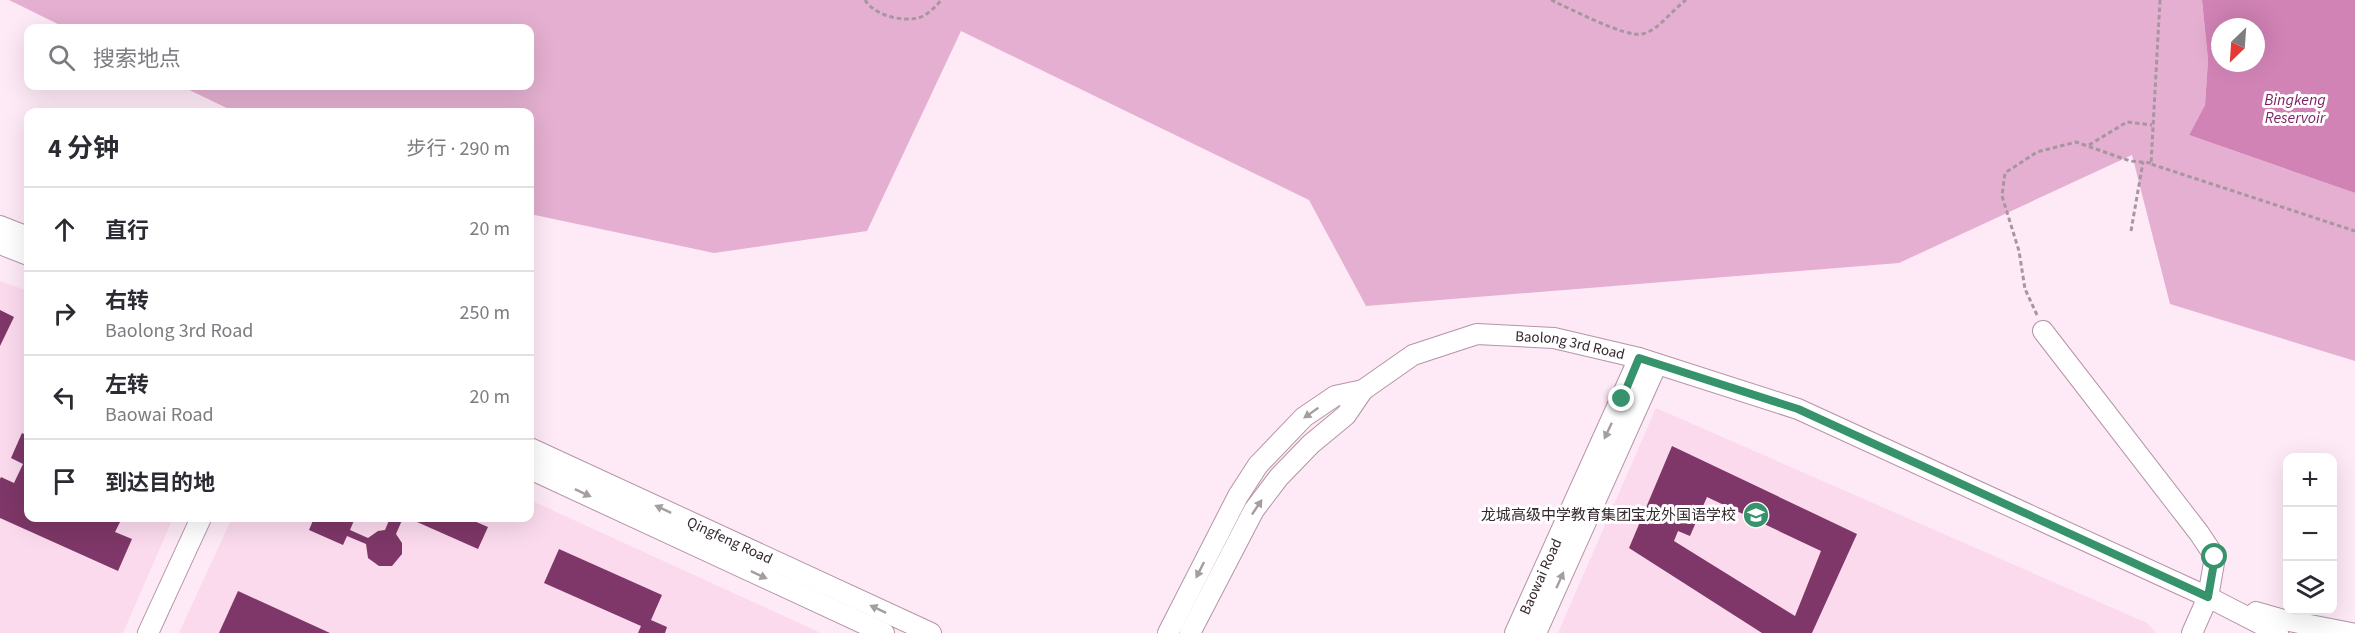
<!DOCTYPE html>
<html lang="zh">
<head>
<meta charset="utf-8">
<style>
	:root { --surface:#fff; --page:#f7f7f7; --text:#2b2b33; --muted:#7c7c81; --line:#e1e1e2 }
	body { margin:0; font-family:"Source Sans 3","Noto Sans SC",sans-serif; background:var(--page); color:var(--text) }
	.controls { position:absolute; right:18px; bottom:18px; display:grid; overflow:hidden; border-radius:12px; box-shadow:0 6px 24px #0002 }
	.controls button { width:54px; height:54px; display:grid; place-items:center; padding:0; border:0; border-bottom:2px solid var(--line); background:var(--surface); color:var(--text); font:30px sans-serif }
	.compass { position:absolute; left:2211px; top:18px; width:54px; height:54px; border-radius:50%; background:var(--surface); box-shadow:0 6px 24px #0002; rotate:205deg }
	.stop { position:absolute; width:18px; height:18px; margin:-14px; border:4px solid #37936b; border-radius:50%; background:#fff }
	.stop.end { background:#37936b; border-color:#fff; box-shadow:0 2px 6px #0008 }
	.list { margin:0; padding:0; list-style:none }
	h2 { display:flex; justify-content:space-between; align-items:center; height:78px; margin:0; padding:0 24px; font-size:26px }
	h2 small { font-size:20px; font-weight:400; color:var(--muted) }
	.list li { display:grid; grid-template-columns:39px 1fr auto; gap:18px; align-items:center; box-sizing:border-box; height:84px; padding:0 24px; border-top:2px solid var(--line) }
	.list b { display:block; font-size:22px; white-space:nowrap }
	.list p { margin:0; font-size:20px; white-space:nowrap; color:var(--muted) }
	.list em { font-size:20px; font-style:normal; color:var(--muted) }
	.icon { flex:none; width:33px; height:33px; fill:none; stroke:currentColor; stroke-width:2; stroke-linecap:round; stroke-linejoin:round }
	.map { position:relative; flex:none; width:2355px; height:633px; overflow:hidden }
	.search { position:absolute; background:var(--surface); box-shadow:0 6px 24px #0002; left:24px; top:24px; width:510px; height:66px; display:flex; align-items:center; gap:15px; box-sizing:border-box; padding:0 21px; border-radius:12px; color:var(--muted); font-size:22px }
	.panel { position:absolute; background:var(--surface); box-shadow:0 6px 24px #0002; left:24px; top:108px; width:510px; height:414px; border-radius:12px }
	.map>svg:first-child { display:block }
</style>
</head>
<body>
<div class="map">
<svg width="2355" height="633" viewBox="0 0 2355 633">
	<rect width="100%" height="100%" fill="#fee9f6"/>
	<g fill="#fbdaee">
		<path d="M0 281 28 291V518H173L123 633H0Z"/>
		<path d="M1656 408 2147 623 2156 633H1558Z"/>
		<path d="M530 500 821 633H179L232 518H530Z"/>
	</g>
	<path fill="#e4afd0" d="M9 0H2202L2208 60 2205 105 2189 135 2355 193V361L2170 304 2132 155 1899 263 1366 306 1309 200 961 31 867 231 714 253 530 214V112H235L181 86H530V28H66Z"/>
	<path fill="#d283b6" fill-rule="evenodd" d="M2202 0H2355V193L2189 135 2205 105 2208 60ZM2220 27H2256V63H2220Z"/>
	<g fill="#7e3768" fill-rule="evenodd">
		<path d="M0 310 14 317 0 346Z"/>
		<path d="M22 433 28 436V518H122L115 532 132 539 118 571 0 518V479L1 477 14 483 23 464 11 458Z"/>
		<path d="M1672 446 1857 534 1812 633H1762L1629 548ZM1707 497 1821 551 1795 616 1674 541 1678 531 1690 536Z"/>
		<path d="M314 518H355L350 530 368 538 378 531 385 530 390 518H403L396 534 402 543V554L392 566H379L368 558 366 544 347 536 343 545 309 530Z"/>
		<path d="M408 518H467L488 527 478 549Z"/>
		<path d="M559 549 662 595 651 620 667 627 665 633H638L641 626 544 583Z"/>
		<path d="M238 591 330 633H219Z"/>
	</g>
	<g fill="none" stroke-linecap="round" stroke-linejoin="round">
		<g stroke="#b494a7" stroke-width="22">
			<g id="minor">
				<path d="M0 226 28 237"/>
				<path d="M0 244 28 255"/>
				<path d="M2043 331 2199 533 2215 557 2208 597 2192 633"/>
				<path id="s1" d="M530 448 931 633"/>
				<path d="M530 469 884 633"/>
				<path d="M2256 612 2284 620 2351 633"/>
				<path d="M148 633 201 518"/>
				<path d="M1168 633 1238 496 1258 465 1304 417 1335 396 1363 390"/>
				<path id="s2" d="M1190 633 1254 510 1279 477 1311 444 1346 415 1363 390 1413 355 1477 334 1554 338 1639 358 1798 409 2208 597 2278 633"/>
				<path id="s3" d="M1515 633 1639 358"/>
				<path d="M1536 633 1657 364"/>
			</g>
		</g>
		<g stroke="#a796a0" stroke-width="3" stroke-dasharray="4.5 3" stroke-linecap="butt">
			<path d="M865 0C874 15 901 22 918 18 926 16 936 7 941 0"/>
			<path d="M1551 0C1569 8 1626 38 1642 34 1659 30 1672 10 1686 0"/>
			<path d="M2160 0 2151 164 2355 231"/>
			<path d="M2089 145 2127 122 2152 125"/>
			<path d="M2131 231 2143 162"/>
			<path d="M2037 315 2025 289 2019 251 2002 196 2005 173 2037 152 2076 142 2130 161 2151 163"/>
		</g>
		<use href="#minor" stroke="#fff" stroke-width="20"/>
	</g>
	<defs><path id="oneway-solid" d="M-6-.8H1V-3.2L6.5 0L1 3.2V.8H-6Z" transform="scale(1.5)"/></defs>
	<g fill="#a49ea1">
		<use href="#oneway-solid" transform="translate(1311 413) rotate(145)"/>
		<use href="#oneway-solid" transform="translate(1608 431) rotate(115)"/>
		<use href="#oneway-solid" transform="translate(583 493) rotate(25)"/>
		<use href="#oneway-solid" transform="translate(1257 507) rotate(-56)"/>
		<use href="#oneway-solid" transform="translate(663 509) rotate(-155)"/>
		<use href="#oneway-solid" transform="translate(1200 570) rotate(117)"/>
		<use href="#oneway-solid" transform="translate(759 575) rotate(25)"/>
		<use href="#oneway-solid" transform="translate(1560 580) rotate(-66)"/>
		<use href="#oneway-solid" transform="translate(878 609) rotate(-155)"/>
	</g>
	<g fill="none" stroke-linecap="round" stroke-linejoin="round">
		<path stroke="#37936b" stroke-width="8" d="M1622 399 1639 358 1798 409 2208 597 2215 557"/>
	</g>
	<defs>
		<g id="school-disc" transform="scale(1.35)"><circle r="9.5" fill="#37936b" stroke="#fff"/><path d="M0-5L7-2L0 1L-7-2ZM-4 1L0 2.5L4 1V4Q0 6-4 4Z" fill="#fff"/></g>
	</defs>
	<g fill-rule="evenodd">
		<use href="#school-disc" x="1756" y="515"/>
	</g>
	<g text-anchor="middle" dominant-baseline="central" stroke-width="6" stroke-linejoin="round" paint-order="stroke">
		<g font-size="15" fill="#34282f" stroke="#fff">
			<text stroke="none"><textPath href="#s2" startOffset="524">Baolong 3rd Road</textPath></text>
			<text stroke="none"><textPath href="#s1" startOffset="220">Qingfeng Road</textPath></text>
			<text stroke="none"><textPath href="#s3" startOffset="62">Baowai Road</textPath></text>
		</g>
		<g font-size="15" fill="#34282f" stroke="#fff" text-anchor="end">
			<text x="1736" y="515">龙城高级中学教育集团宝龙外国语学校</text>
		</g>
		<g font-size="16" font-style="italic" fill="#7c1f62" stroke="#fff">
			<text x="2295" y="100">Bingkeng<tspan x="2295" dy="18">Reservoir</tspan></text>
		</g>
	</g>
</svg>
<div class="controls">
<button>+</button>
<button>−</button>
<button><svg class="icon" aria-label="layers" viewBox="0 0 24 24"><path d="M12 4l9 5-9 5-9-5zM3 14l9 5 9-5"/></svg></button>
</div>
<svg class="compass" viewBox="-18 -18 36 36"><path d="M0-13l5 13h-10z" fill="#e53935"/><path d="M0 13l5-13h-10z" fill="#7c7c81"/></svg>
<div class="stop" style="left:2215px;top:557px"></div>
<div class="stop end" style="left:1622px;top:399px"></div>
<div class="search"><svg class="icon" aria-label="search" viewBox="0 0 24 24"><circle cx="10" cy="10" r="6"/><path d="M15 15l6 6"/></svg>搜索地点</div>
<section class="panel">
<h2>4 分钟<small>步行 · 290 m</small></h2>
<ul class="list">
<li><svg class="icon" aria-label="ahead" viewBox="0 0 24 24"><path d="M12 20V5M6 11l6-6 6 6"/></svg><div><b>直行</b></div><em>20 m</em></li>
<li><svg class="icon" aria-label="right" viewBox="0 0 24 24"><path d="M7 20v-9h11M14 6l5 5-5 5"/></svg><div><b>右转</b><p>Baolong 3rd Road</p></div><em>250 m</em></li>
<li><svg class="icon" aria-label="left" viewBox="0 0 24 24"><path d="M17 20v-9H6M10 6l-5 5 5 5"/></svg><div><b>左转</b><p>Baowai Road</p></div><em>20 m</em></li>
<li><svg class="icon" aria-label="arrive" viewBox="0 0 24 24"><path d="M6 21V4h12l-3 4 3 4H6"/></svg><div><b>到达目的地</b></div></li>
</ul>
</section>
</div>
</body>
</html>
